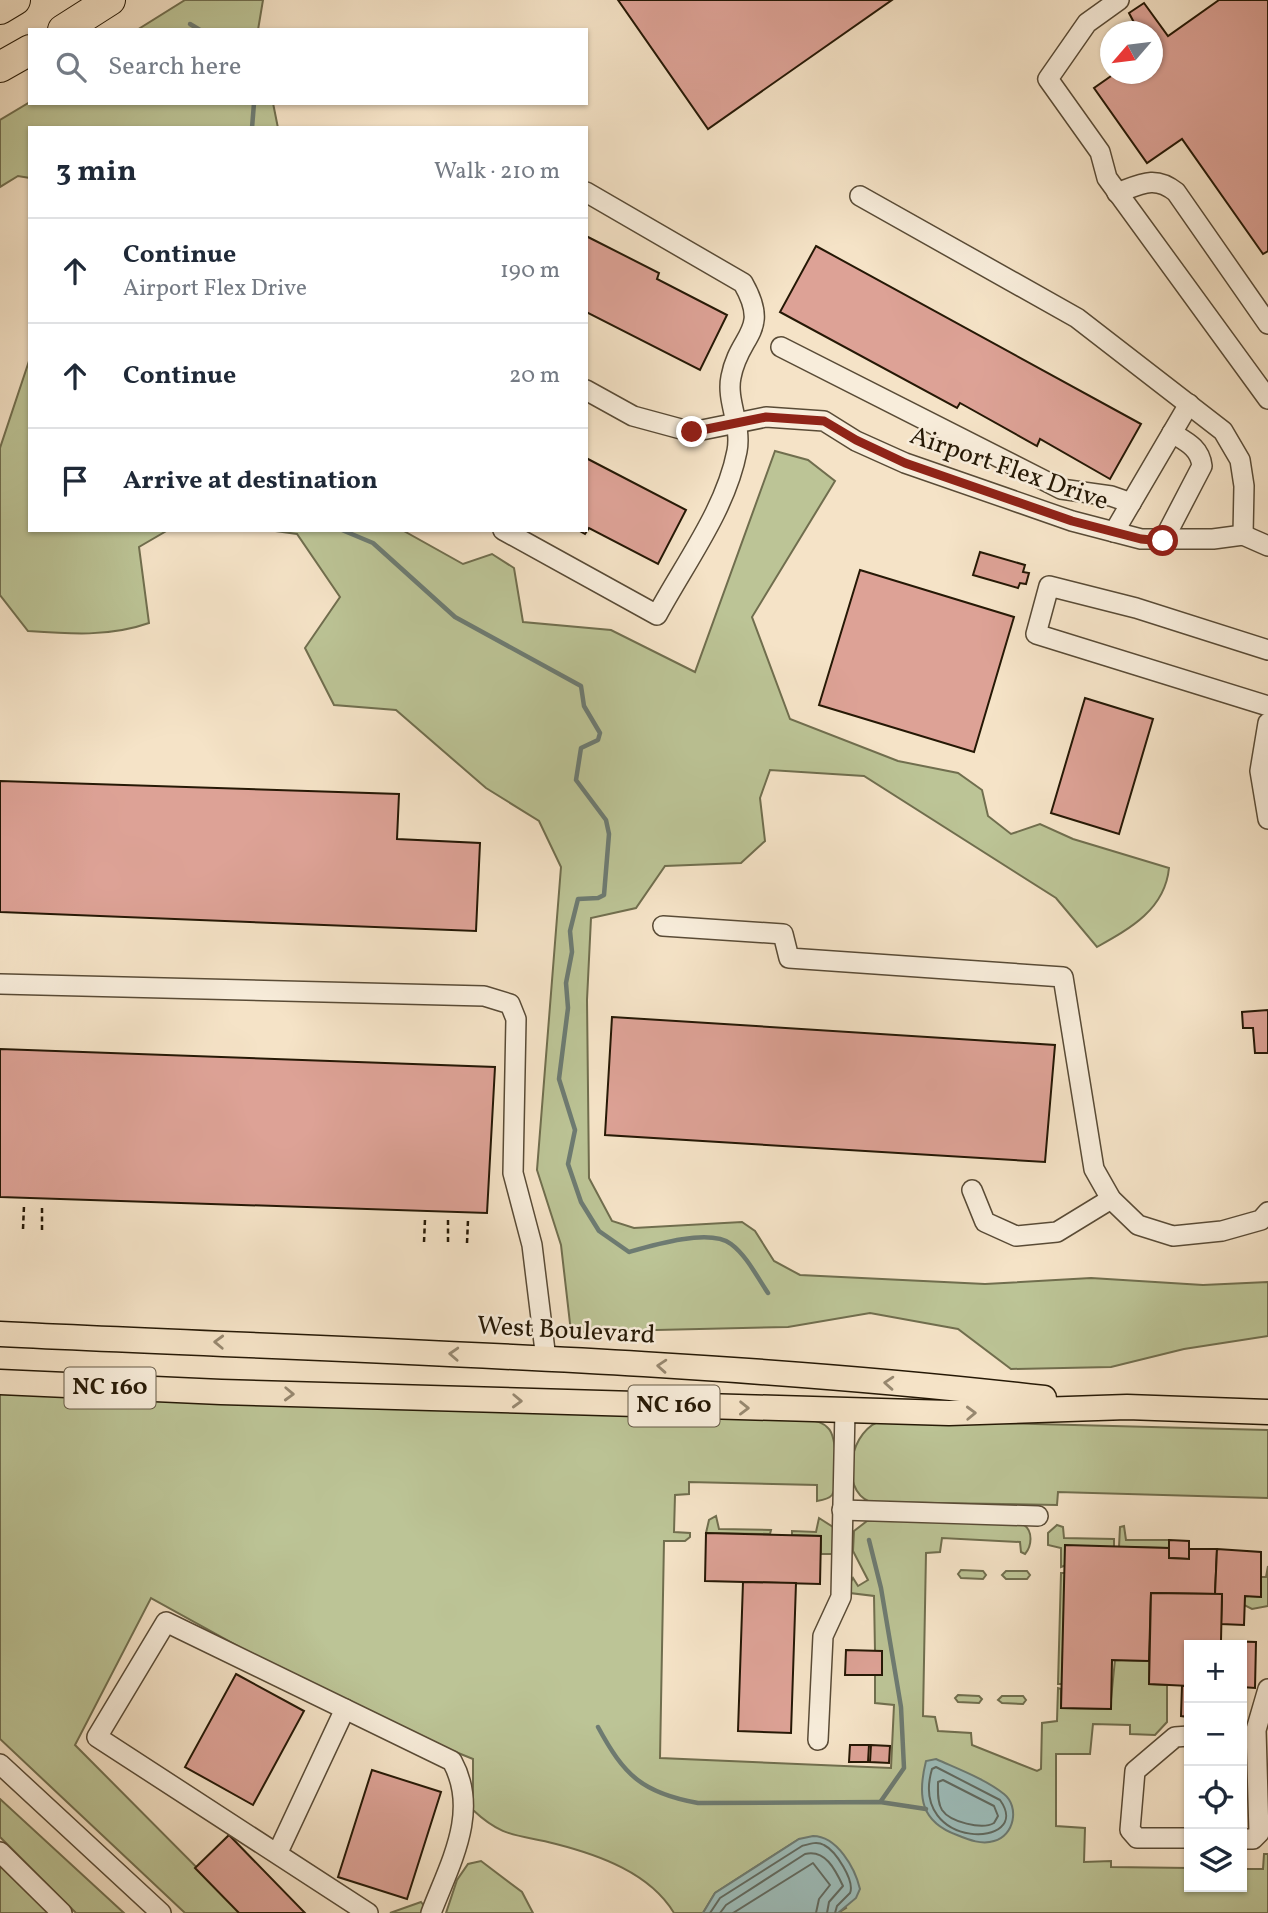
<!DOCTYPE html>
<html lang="en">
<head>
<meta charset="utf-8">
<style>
	:root { --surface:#fff; --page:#f6f6f7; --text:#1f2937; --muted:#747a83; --line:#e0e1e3 }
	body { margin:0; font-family:Vollkorn,serif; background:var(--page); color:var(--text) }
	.controls { position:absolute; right:21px; bottom:21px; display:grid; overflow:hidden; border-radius:0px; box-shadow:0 2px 5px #0004 }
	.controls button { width:63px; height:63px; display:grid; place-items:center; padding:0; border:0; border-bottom:2px solid var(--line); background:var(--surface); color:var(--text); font:35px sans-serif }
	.compass { position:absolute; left:1100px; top:21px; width:63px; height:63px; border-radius:50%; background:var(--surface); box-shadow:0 2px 5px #0004; rotate:242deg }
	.stop { position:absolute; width:21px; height:21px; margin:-16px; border:5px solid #8f2418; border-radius:50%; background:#fff }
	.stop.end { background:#8f2418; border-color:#fff; box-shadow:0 2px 7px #0008 }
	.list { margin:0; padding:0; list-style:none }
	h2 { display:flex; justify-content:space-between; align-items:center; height:91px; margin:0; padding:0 28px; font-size:30px }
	h2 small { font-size:23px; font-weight:400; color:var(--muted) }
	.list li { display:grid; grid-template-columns:46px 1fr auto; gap:21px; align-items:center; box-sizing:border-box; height:105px; padding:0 28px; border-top:2px solid var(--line) }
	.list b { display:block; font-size:26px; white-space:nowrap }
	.list p { margin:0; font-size:23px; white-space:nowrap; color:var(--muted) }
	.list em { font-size:23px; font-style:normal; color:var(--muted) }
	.icon { flex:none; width:38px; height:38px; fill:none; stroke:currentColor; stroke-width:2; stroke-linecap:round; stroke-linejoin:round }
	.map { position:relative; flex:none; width:1268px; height:1913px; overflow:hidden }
	.search { position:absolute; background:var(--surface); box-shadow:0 2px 5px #0004; left:28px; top:28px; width:560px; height:77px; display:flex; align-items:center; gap:18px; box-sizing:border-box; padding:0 24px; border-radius:0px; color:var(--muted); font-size:26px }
	.panel { position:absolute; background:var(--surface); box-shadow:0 2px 5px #0004; left:28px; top:126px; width:560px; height:406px; border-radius:0px }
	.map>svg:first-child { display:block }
</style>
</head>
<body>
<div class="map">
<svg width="1268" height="1913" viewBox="0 0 1268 1913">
	<rect width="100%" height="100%" fill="#f5e3c7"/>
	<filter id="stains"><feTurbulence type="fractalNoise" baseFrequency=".00286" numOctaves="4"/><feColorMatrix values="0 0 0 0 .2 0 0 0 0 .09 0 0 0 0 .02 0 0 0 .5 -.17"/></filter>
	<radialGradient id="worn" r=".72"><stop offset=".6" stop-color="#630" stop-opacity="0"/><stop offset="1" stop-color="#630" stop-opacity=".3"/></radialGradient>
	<g fill="#bcc496" stroke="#706e4e" stroke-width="2">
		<path d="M185 0H263L258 30H137Z"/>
		<path d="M30 102 273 103 278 128H30V178L18 176 0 187V120Z"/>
		<path d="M30 358V530H168L139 547 149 623C110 637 69 634 28 631L0 595V448Z"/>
		<path d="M775 451 808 460 835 481 752 617 790 719 898 761 958 773 982 790 988 816 1011 834 1040 824 1073 839 1169 868C1165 909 1131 928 1097 947L1056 898 864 776 770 770 760 798 765 841 741 863 665 866 636 908 591 918 587 1000 589 1178 612 1221 634 1228 742 1222 755 1231 774 1261 800 1275 985 1284 1091 1278 1203 1285 1268 1282V1336L1184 1349 1111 1367 1011 1369 958 1329 870 1313 788 1327 571 1332 561 1245 537 1170 561 867 539 821 486 788 396 710 334 705 305 648 340 597 297 534 268 530H402L463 564 492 554 514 568 523 622 611 630 695 672Z"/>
		<path d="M0 1394 807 1419C815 1421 823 1422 828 1428 837 1436 839 1485 832 1495 829 1499 823 1500 817 1501V1485L689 1482V1494L675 1495 674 1532 690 1533V1537L685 1541H664L660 1758 891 1768 894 1705 875 1703V1675H882V1651H875L874 1596 850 1593 849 1585 853 1578 858 1586 868 1580 853 1551 854 1531 867 1521 875 1520 1024 1525C1033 1531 1032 1546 1025 1554L1021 1552 1020 1542 942 1538 940 1552 926 1553 923 1716 935 1717 938 1731 971 1733 972 1745 1037 1771 1041 1769 1042 1723 1057 1721 1058 1688 1061 1689V1708L1110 1709 1115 1660 1149 1661V1684L1167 1685V1722L1155 1735 1130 1734V1725L1093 1724 1090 1754H1056V1826L1085 1828 1084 1862 1111 1861V1867L1189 1868V1887H1242V1869H1263L1264 1854H1268V1913H838L846 1908 799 1839 715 1893 703 1913H674C650 1873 599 1855 556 1844 518 1834 504 1839 473 1810V1759L441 1746 404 1738 151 1598 75 1745 242 1913H185L0 1739Z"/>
		<path d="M884 1420 1268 1430V1498L1058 1492 1057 1505 870 1502C838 1489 850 1427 884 1420Z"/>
		<path d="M716 1516 719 1529 771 1530 770 1534 706 1533 709 1520Z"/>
		<path d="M819 1518 833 1527V1554H821V1536L792 1535V1531L816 1532Z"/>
		<path d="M1057 1525 1063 1527 1064 1538 1114 1539V1547L1061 1567V1548L1048 1545V1533Z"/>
		<path d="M1124 1526 1126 1540H1169V1548L1119 1547 1120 1527Z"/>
		<path d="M1268 1566V1606L1252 1609 1244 1605 1245 1596 1261 1597V1577H1266Z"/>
		<path d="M961 1570 983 1571 986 1575 983 1579 961 1578 958 1574Z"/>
		<path d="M1006 1571H1027L1030 1575 1027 1579H1006L1002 1575Z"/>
		<path d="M1061 1573H1065L1062 1684H1058Z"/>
		<path d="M958 1695 979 1696 982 1699 979 1703 958 1702 955 1698Z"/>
		<path d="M1002 1696H1023L1026 1700 1023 1704 1002 1703 998 1700Z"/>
		<path d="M0 1799 124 1913H76L0 1837Z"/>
		<path d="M481 1861 522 1892 533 1913H446L457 1880 468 1864Z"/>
		<path d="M0 1864 48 1913H0Z"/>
		<path d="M421 1902 425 1907 423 1913H390Z"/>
	</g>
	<g fill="#9dbdba" stroke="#6d7b72" stroke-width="2">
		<path d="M936 1759C958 1769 985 1779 1004 1794 1020 1807 1014 1836 994 1841 982 1845 969 1840 957 1835 921 1822 917 1797 926 1761Z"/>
		<path d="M813 1836C837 1836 855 1868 860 1889L856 1898 838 1913H703L715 1893 799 1839Z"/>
	</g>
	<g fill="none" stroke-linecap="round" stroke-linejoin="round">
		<g stroke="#616a60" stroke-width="2">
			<path d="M936 1767 1000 1800C1035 1849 908 1851 932 1769Z"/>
			<path d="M943 1780 994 1806 998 1816 994 1823C982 1830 950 1822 942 1810 937 1802 938 1791 938 1782Z"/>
			<path d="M710 1913 720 1898 802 1846C809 1844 817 1841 824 1845 836 1851 855 1881 850 1893L837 1906 835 1913"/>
			<path d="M720 1913 726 1905 805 1854C825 1849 835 1869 843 1886L829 1902 827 1913"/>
			<path d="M733 1913 813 1863 830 1885 819 1899 816 1913"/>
		</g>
		<g stroke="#6d7b72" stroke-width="4.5">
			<path d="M190 24 200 30"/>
			<path d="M252 128 254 103"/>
			<path d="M342 530 373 543 455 617 581 686 584 706 600 733 598 740 581 748 576 780 606 820 609 834 604 895 598 898 578 899 570 931 572 952 566 983 568 1008 559 1079 575 1130 568 1164 581 1202 599 1231 629 1252C653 1245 710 1228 731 1244 747 1256 757 1277 768 1293"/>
			<path d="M869 1540 881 1588 901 1707 904 1768 881 1801"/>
			<path d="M598 1727C624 1775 642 1793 698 1803L880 1802 926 1809"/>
		</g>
	</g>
	<g fill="#dda296" stroke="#251805" stroke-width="2">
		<path d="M618 0H892L708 129Z"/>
		<path d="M1219 0H1268V251L1263 254 1182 139 1147 163 1094 88 1114 74H1152V32H1139L1129 13 1144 3 1168 36Z"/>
		<path d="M1110 52V68L1103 57Z"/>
		<path d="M586 236 659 273 657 279 727 315 700 370 586 312Z"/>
		<path d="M816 246 1141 424 1110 479 1040 439 1037 446 960 403 957 408 780 312Z"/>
		<path d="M586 458 686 510 658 564 589 528 585 534 578 530H586Z"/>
		<path d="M980 552 1025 565 1023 572 1029 573 1026 584 1020 583 1018 588 973 575Z"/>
		<path d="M860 570 1014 617 974 752 819 705Z"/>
		<path d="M1085 698 1153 719 1119 834 1051 813Z"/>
		<path d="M0 781 399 794 397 839 480 843 476 931 0 912Z"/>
		<path d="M1268 1010V1053H1255L1253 1028H1243L1242 1012Z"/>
		<path d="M612 1017 1055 1045 1045 1162 605 1135Z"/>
		<path d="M0 1049 495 1067 487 1213 0 1197Z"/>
		<path d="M706 1533 821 1536 820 1584 705 1581Z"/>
		<path d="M1169 1540 1189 1541V1559L1169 1558Z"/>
		<path d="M1065 1545 1169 1548V1558L1189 1559V1549H1217L1215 1594 1151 1593 1149 1661 1112 1660 1111 1709 1061 1708Z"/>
		<path d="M1217 1549 1261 1552V1597L1245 1596 1244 1625 1221 1624 1222 1594H1215Z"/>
		<path d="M743 1582 796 1583 791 1733 738 1731Z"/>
		<path d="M1151 1593 1222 1594 1221 1641 1256 1642 1255 1688 1242 1687V1645H1189V1686L1149 1684Z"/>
		<path d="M846 1650 882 1651V1675H845Z"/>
		<path d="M236 1674 304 1711 253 1805 185 1767Z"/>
		<path d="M1182 1686H1189V1717L1181 1716Z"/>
		<path d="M1242 1687 1245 1688 1243 1719H1242Z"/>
		<path d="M850 1745H869L868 1762H849Z"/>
		<path d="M871 1745 890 1746 889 1763 870 1762Z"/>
		<path d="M372 1770 441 1792 407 1899 338 1877Z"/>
		<path d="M229 1835 305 1913H239L195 1868Z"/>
	</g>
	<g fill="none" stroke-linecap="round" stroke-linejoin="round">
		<g stroke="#594b36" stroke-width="22">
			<g id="minor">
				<path d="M1119 0 1087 23 1048 79 1100 152 1107 178 1268 399"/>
				<path d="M1117 193C1141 184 1155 175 1176 192L1268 324"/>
				<path d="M860 196 1077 318 1223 431 1240 460 1244 486 1243 535"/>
				<path d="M781 347 1061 489 1111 496 1131 503"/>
				<path d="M586 390 633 416 692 432 766 417 824 421 856 441 905 463 1072 521 1141 539H1213L1243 535 1268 546"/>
				<path d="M503 530 657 615C685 563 726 509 737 451 742 425 726 401 731 377 739 334 771 332 743 283L586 192"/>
				<path d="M1114 532 1189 404"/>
				<path d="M1163 541 1202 466C1200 448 1187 442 1172 433"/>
				<path d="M1268 650 1136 608 1049 586 1036 634 1268 706"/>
				<path d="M1268 723 1260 771 1268 819"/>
				<path d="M663 926 783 934 789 958 1063 977 1094 1169 1111 1199 1138 1225 1173 1236 1222 1231 1261 1220 1268 1212"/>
				<path d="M0 984 484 996 510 1004 516 1019 513 1173 532 1245 546 1359"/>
				<path d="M972 1190 985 1222 1016 1236 1057 1232 1111 1199"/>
				<path d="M842 1510 1038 1516"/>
				<path d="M1189 1736 1175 1737 1135 1771 1130 1830 1137 1838H1189"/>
				<path d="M818 1740 823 1636 841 1597 845 1410"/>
				<path d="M0 1764 161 1913"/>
				<path d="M1242 1839H1253L1259 1833 1256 1730 1268 1689"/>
				<path d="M0 1852 62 1913"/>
				<path d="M278 1852 345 1709"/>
				<path d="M368 1913 97 1737 166 1622 452 1761C480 1812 450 1863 431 1913"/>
			</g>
		</g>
		<g stroke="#251805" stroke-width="27">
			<g id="major">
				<path d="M0 1334C348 1351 697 1358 1044 1398"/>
				<path d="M0 1382 221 1392 949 1413 1127 1407 1268 1412"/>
			</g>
		</g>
		<g stroke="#251805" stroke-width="32">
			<g id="highway">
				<path d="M0 9 15 0"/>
				<path d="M63 30 110 0"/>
				<path d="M0 67 30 50"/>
			</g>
		</g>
		<g stroke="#251805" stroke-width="2.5" stroke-dasharray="5 3.5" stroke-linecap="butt">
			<path d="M23 1229 24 1206"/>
			<path d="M42 1230V1206"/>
			<path d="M424 1242 425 1219"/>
			<path d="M448 1242V1219"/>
			<path d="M467 1243 468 1220"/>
		</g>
		<use href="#minor" stroke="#f8eddb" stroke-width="19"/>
		<use href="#major" stroke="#f5e3c7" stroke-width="24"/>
		<use href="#highway" stroke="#f5e3c7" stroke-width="30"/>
	</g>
	<defs><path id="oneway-chevron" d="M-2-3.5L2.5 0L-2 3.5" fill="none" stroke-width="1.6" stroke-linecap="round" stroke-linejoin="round" transform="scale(1.75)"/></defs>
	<g stroke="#978870">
		<use href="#oneway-chevron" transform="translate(219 1342) rotate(-178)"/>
		<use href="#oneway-chevron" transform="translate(454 1354) rotate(-177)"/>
		<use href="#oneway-chevron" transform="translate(662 1366) rotate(-176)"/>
		<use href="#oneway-chevron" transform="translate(889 1383) rotate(-176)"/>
		<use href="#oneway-chevron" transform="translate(289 1394) rotate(2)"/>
		<use href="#oneway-chevron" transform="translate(517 1401) rotate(2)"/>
		<use href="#oneway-chevron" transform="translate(744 1408) rotate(1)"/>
		<use href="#oneway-chevron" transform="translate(971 1413) rotate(-2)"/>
	</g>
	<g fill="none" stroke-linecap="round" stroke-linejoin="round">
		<path stroke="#8f2418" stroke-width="9" d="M692 432 766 417 824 421 856 440 905 463 1072 521 1141 539 1163 541"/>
	</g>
	<g text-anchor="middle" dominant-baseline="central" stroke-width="5" stroke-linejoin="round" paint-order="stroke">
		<g fill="#f8eddb" stroke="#645845" stroke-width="2">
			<rect x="64.5" y="1367.5" width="91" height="41" rx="5"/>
			<rect x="628.5" y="1385.5" width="91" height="41" rx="5"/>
		</g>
		<g font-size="24" font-weight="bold" fill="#251805">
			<text x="110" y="1388">NC 160</text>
			<text x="674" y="1406">NC 160</text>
		</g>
		<g font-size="26" fill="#251805" stroke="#f8eddb">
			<text transform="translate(1009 469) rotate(19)">Airport Flex Drive</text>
			<text transform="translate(566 1331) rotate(3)">West Boulevard</text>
		</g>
	</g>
	<rect width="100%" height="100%" filter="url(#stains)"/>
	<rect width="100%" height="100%" fill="url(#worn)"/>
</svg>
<div class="controls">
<button>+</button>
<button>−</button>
<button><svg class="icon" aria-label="locate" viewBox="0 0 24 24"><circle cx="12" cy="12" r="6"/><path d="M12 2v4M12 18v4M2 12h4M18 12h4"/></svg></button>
<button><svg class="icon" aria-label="layers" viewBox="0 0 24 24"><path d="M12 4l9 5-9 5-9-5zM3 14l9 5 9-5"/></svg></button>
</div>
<svg class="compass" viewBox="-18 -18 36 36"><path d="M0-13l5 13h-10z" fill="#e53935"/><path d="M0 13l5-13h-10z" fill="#747a83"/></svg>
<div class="stop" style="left:1163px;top:541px"></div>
<div class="stop end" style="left:692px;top:432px"></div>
<div class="search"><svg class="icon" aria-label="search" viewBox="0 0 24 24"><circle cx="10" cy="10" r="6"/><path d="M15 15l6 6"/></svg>Search here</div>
<section class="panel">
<h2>3 min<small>Walk · 210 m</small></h2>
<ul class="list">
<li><svg class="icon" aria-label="ahead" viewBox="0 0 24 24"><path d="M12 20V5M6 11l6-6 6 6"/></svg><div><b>Continue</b><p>Airport Flex Drive</p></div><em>190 m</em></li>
<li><svg class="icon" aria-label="ahead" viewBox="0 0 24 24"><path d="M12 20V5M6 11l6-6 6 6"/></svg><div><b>Continue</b></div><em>20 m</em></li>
<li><svg class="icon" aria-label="arrive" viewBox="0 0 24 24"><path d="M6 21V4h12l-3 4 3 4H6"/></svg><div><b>Arrive at destination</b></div></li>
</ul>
</section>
</div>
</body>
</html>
